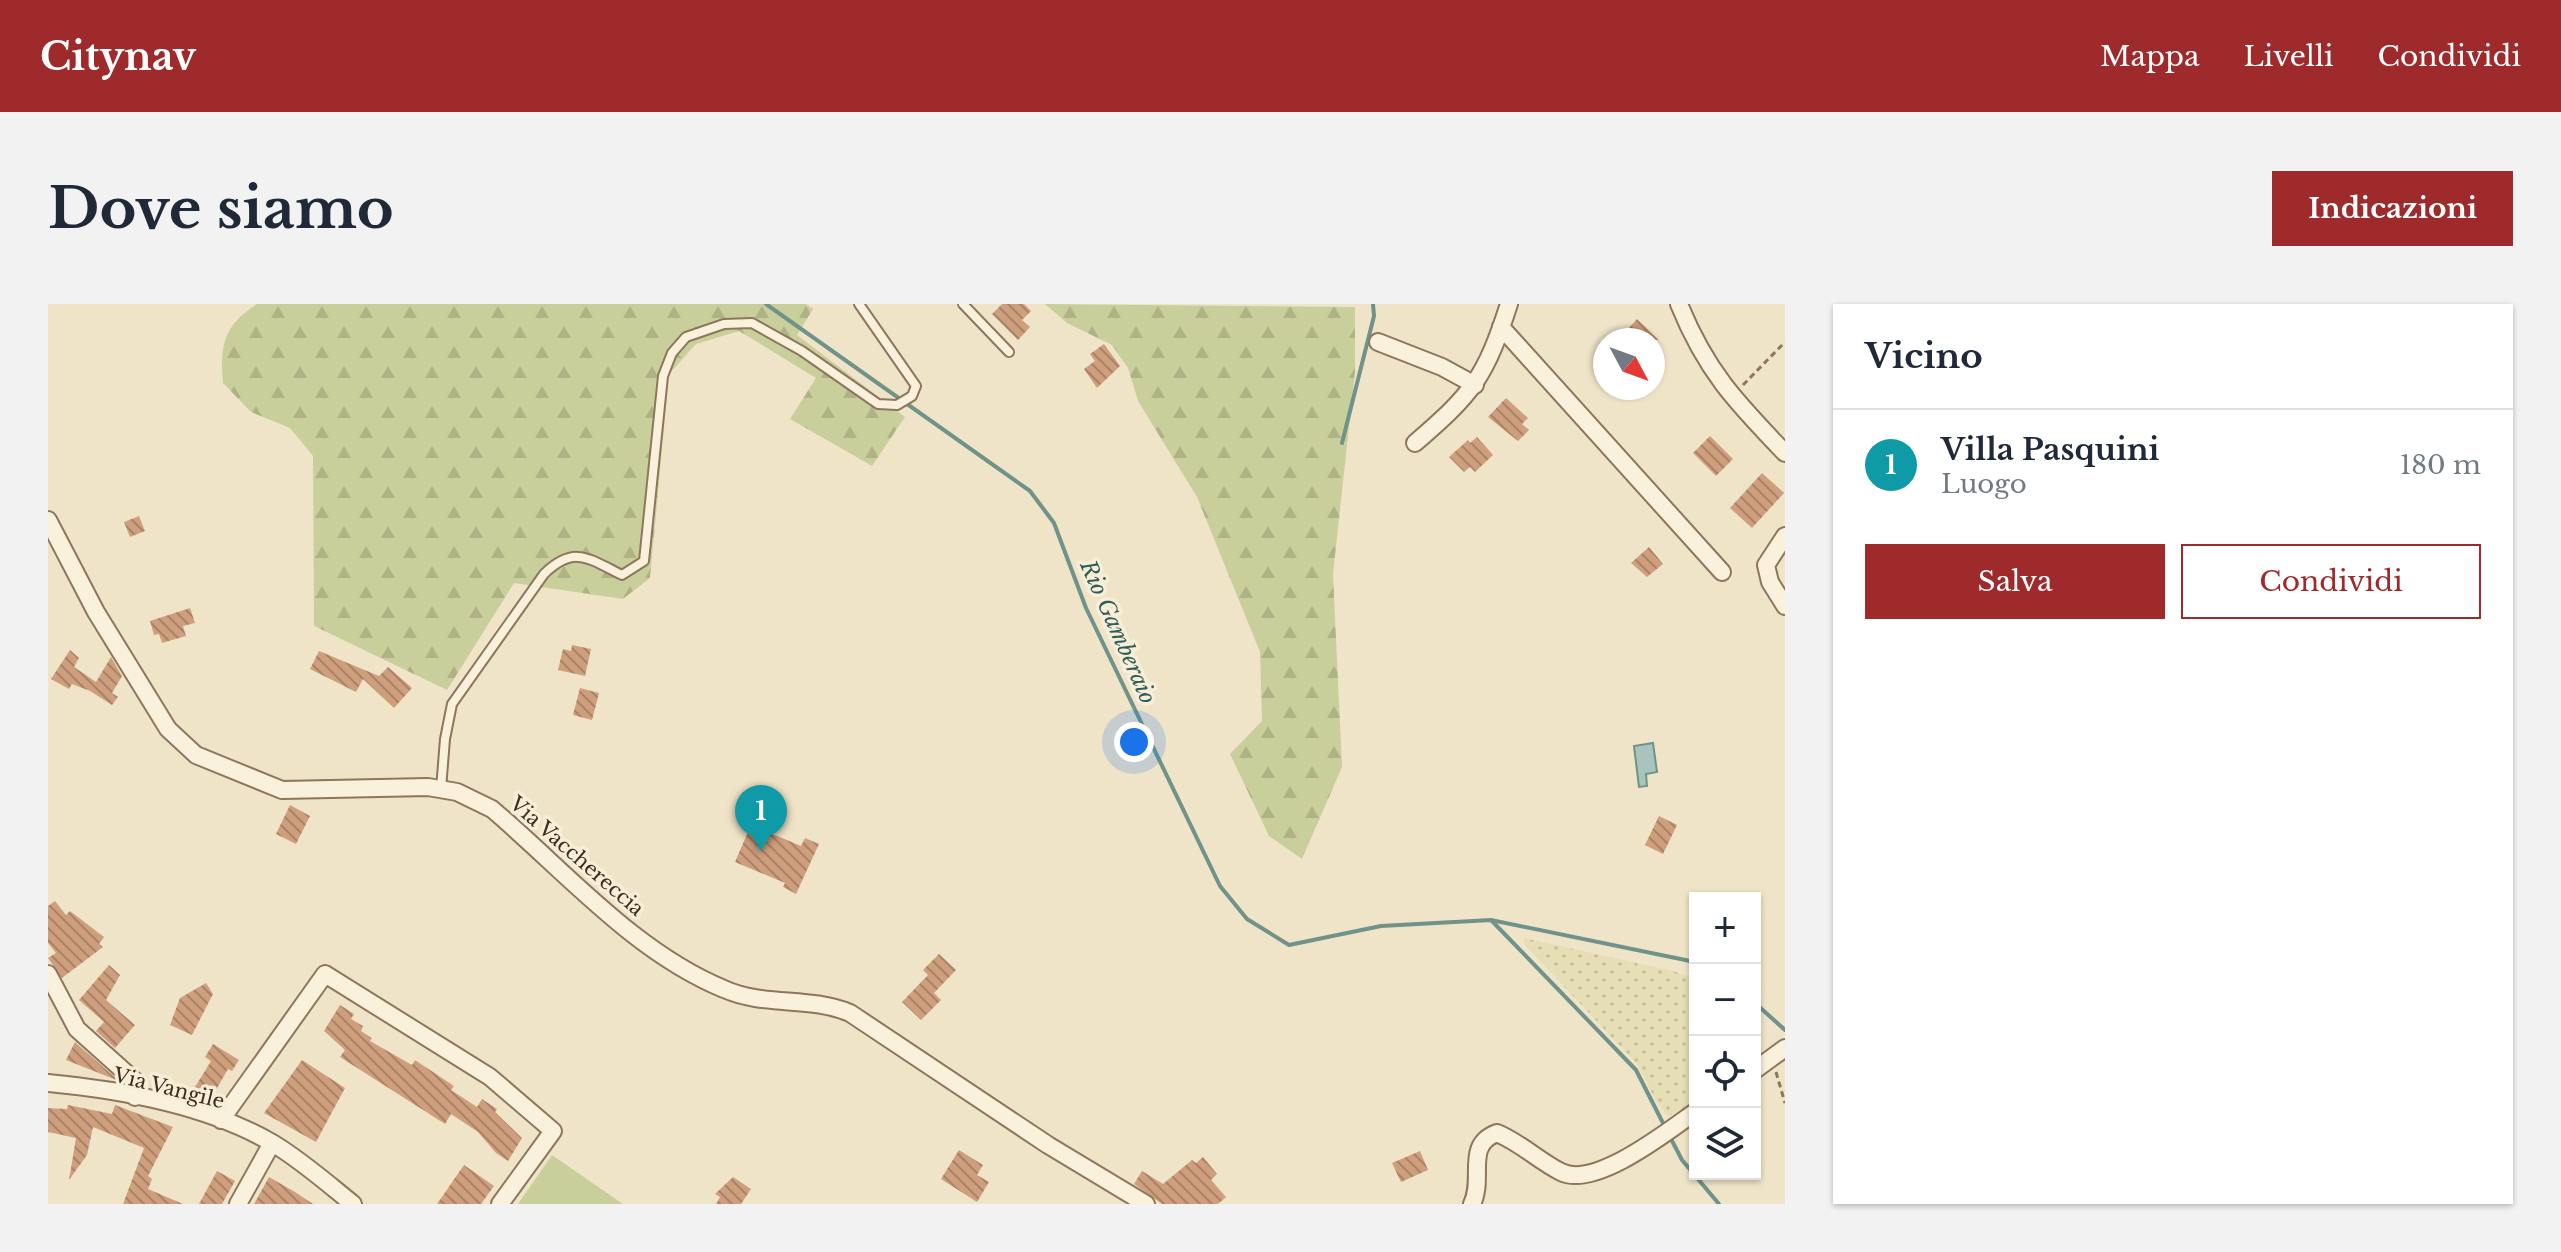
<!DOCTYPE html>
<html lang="it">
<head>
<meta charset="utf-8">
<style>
	:root { --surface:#fff; --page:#f2f2f3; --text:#1f2937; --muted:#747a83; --line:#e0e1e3; --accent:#9e2a2b }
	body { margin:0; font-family:"Libre Baskerville",serif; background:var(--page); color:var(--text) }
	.controls { position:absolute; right:24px; bottom:24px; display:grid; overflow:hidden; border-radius:0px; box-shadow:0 2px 6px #0004 }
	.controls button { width:72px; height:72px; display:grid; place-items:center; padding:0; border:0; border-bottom:2px solid var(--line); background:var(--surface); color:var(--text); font:40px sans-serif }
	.compass { position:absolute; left:1545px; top:24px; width:72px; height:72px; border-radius:50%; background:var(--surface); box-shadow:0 2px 6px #0004; rotate:131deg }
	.you { position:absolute; left:1086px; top:438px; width:28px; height:28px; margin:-20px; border:6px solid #fff; border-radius:50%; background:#1a73e8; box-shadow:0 0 0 12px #1a73e833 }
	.badge { display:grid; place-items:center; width:52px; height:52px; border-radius:50%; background:var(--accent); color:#fff; font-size:26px; font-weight:700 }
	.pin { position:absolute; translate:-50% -66px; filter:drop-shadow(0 2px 4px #0008) }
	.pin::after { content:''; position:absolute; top:42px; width:28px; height:24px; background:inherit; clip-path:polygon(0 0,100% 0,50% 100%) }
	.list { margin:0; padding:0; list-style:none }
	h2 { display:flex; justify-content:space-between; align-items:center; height:104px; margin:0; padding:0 32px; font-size:34px }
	h2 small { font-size:26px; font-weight:400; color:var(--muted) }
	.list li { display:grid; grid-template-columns:52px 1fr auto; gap:24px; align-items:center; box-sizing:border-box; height:112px; padding:0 32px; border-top:2px solid var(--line) }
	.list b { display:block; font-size:30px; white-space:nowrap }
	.list p { margin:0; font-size:26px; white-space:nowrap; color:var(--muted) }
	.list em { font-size:26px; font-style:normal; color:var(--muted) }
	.actions { display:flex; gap:16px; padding:24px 32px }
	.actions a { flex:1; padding:18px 0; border:2px solid var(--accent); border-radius:0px; text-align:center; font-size:28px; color:var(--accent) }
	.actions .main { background:var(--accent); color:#fff }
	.icon { flex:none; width:44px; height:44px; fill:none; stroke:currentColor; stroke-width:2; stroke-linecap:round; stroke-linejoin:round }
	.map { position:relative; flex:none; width:1737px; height:900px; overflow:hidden; border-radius:0px }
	header { display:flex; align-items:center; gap:48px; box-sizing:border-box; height:112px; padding:0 40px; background:var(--accent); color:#fff }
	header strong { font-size:38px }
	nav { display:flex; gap:44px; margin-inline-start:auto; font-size:28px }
	.intro { display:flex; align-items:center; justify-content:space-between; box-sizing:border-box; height:192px; padding:0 48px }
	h1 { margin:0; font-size:56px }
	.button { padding:20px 36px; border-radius:0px; background:var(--accent); color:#fff; font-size:28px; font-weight:700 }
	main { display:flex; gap:48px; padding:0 48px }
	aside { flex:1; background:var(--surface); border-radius:0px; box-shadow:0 2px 6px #0004 }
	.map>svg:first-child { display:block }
</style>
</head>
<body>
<header>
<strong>Citynav</strong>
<nav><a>Mappa</a><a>Livelli</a><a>Condividi</a></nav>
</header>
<div class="intro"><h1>Dove siamo</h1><a class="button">Indicazioni</a></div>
<main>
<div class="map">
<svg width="1737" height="900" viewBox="0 0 1737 900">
	<defs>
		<pattern id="farmland-dots" width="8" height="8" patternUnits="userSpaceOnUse" patternTransform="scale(2)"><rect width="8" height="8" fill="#e6deb5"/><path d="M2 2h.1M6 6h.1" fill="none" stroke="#c6bf9b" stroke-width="1.8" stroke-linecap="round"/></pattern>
		<pattern id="forest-firs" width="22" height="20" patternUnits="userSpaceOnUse" patternTransform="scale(2)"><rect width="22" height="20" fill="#c9cf9b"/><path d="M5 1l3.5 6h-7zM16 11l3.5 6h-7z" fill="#aeb285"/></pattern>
		<pattern id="building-back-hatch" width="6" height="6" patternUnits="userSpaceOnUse" patternTransform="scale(2)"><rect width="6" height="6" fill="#cf9f7d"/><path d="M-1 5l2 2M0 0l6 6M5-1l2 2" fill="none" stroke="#a98266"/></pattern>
	</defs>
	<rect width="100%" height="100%" fill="#f0e4c8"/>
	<path fill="url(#farmland-dots)" d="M1476 634 1625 667 1647 675V796L1621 813 1608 797 1590 761 1476 640Z"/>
	<g fill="url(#forest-firs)">
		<path d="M209 0H758L765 5 749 31 857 113 824 162 742 115 768 74 691 27 648 40 621 70 602 274 575 295 466 279 399 386 266 322 265 152 242 124 203 108 175 79C172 41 175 22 209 0Z"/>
		<path d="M997 0 1307 3V68L1285 270 1294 463 1254 555 1221 532 1182 450 1214 417 1212 348 1149 193 1090 97 1080 64 1064 41 1019 19Z"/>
	</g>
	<path fill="#c9cf9b" d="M504 851 575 900H470Z"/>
	<path fill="#a9c4bc" stroke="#6f938a" stroke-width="2" d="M1605 439 1609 468 1598 470 1599 482 1591 483 1586 442Z"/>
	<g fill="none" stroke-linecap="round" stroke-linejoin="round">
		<g stroke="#6f938a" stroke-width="4">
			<path d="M718 0 982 187 1006 219 1038 304 1172 582 1199 615 1241 641 1333 622 1443 616 1647 658"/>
			<path d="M1294 139 1326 12 1325 0"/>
			<path d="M1444 617 1588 766 1617 823"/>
			<path d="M1707 699 1737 726"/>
			<path d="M1621 831 1634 856 1671 900"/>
		</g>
	</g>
	<g fill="url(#building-back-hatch)">
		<path d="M954 0H976L983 7 974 16 982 23 970 36 944 10Z"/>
		<path d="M1589 15 1611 36H1570Z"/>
		<path d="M1056 40 1072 62 1049 84 1036 65 1047 57 1042 50Z"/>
		<path d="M1458 94 1480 114 1474 120 1481 126 1470 137 1440 113Z"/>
		<path d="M1662 132 1685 155 1668 172 1645 149Z"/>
		<path d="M1429 133 1445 151 1427 168 1422 163 1416 168 1401 153 1420 136 1422 139Z"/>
		<path d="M1714 169 1736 189 1704 224 1682 204Z"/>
		<path d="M91 212 97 227 82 233 76 218Z"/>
		<path d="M1601 243 1615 260 1599 273 1583 259Z"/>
		<path d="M142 304 147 319 135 322 138 332 114 339 111 330 106 331 102 317Z"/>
		<path d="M524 341 543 345 537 372 510 366 515 345 523 347Z"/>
		<path d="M22 346 31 354 26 363 48 378 63 353 74 372 64 389 70 393 64 401 42 387 24 380 21 385 3 375Z"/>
		<path d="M271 347 331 372 340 363 364 384 346 404 315 375 308 388 262 365Z"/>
		<path d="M532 384 551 389 544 416 525 411Z"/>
		<path d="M242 501 262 512 248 540 228 530Z"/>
		<path d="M1611 512 1629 521 1615 550 1597 541Z"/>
		<path d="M703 521 753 542 757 534 771 540 748 590 735 583 737 579 687 558Z"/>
		<path d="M7 597 18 611 22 607 56 633 51 640 55 643 14 674 0 654 8 649 0 639V602Z"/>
		<path d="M891 650 908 666 886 689 893 696 873 716 854 698 880 671 875 666Z"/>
		<path d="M61 661 72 671 58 696 87 721 67 744 48 727 56 718 31 696Z"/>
		<path d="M158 679 165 690 144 731 122 721 132 694Z"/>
		<path d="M292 701 306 710 303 715 315 722 313 727 324 734 322 737 364 761 367 756 406 782 403 786 429 803 434 795 449 805 447 808 474 834 460 857 448 849 430 828 403 810 397 820 292 753 297 746 276 727Z"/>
		<path d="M27 738 71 777 18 756Z"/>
		<path d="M165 740 191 756 184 767 180 765 164 793 147 783 163 757 157 753Z"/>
		<path d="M254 756 297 784 268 838 216 809Z"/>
		<path d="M20 801 64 810 67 801 125 823 100 872 104 875 100 885 135 900H75L96 844 45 823 39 851 21 876 28 834 0 828V804L19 805Z"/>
		<path d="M911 846 935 861 929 871 941 878 929 898 893 875Z"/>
		<path d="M1372 847 1380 866 1353 878 1344 859Z"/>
		<path d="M1155 853 1169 870 1163 876 1178 893 1170 900H1114L1086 880 1094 867 1115 880 1144 856 1148 859Z"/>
		<path d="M416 861 446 882 433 900H389Z"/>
		<path d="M169 867 187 877 174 900H151Z"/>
		<path d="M221 873 247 888 265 900H206Z"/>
		<path d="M685 873 703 885 693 900H668L672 893 667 890Z"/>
	</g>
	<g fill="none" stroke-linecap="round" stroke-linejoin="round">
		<g stroke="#8d765c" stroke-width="12">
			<g id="lane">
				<path d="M915 0 961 48"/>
				<path d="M393 485 397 435 404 400 496 270C526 241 540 254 574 271L596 257 615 72 624 49 638 33 676 20 704 19 754 47 830 100 849 101 864 92 868 82 811 0"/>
			</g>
		</g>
		<g stroke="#8d765c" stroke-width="20">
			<g id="street">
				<path d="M1631 0C1658 67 1688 98 1737 149"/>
				<path d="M1453 23 1674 268"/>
				<path d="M1330 38 1394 63 1427 81"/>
				<path d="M1367 139C1425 89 1437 74 1461 0"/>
				<path d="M0 216 48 308 120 425 148 451 234 486 380 483 409 488 444 505C517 567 586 648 676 685 716 703 762 692 802 709L1000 841 1098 900"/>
				<path d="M1737 232 1718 261 1722 278 1737 302"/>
				<path d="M0 670 29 725 87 777V793"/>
				<path d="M1707 766 1737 744"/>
				<path d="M0 779C75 786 160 801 226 840 254 857 279 879 305 900"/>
				<path d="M173 816 277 670 442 773 505 827 452 900"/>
				<path d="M190 900 224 839"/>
				<path d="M1424 900C1437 874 1416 841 1449 829 1473 839 1491 857 1513 868 1547 885 1620 827 1647 808"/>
			</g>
		</g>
		<g stroke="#8d765c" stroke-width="3" stroke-dasharray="6 4" stroke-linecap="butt">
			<path d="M1695 81 1737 38"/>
			<path d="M1728 768 1737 799"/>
		</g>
		<use href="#lane" stroke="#faf1dc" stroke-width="8"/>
		<use href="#street" stroke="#faf1dc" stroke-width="16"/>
	</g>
	<g text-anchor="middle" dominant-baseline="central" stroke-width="7" stroke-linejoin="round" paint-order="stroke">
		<g font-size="20" fill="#3d2e20" stroke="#f7eed8">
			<text transform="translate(529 552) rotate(41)">Via Vacchereccia</text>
			<text transform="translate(121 784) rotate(14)">Via Vangile</text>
		</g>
		<g font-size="22" font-style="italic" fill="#2f5d5a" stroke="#f7eed8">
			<text transform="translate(1070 328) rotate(66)">Rio Gamberaio</text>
		</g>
	</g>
</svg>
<div class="controls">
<button>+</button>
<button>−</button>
<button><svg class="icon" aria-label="locate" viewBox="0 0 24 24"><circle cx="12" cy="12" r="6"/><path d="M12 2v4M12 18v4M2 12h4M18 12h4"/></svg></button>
<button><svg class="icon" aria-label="layers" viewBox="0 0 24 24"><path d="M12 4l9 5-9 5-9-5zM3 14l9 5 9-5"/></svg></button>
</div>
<svg class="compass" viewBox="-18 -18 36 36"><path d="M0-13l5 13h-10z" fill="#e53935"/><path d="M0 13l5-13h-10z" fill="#747a83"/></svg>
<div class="you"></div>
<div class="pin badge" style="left:713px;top:547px;background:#0f9aa8">1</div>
</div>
<aside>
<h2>Vicino<small></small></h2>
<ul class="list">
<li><span class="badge" style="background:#0f9aa8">1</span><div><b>Villa Pasquini</b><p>Luogo</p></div><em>180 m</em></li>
</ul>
<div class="actions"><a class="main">Salva</a><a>Condividi</a></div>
</aside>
</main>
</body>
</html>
